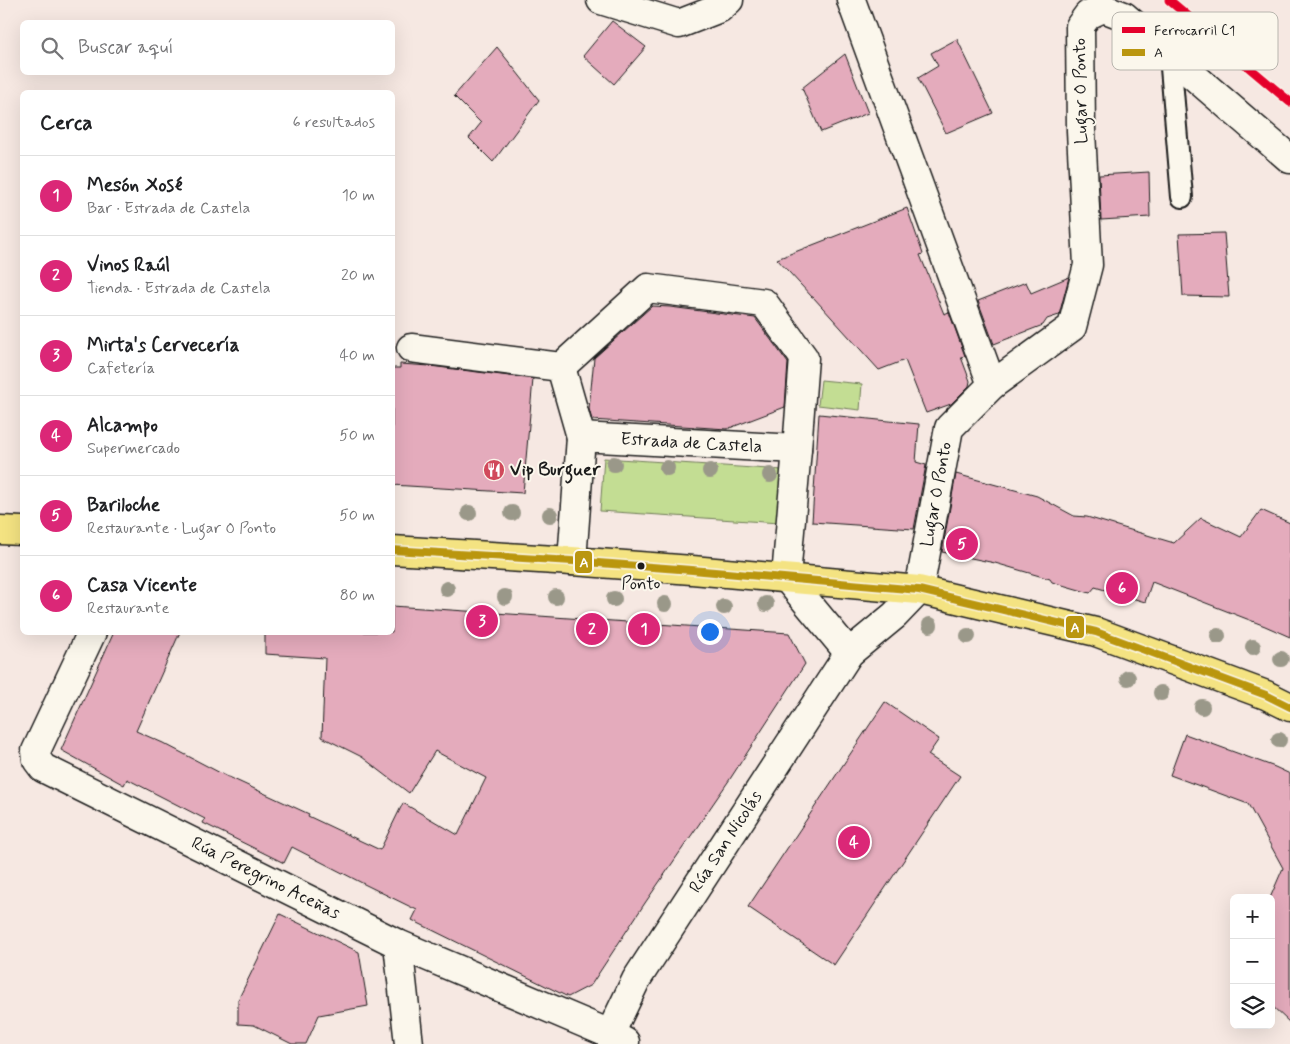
<!DOCTYPE html>
<html lang="es">
<head>
<meta charset="utf-8">
<style>
	:root { --surface:#fff; --page:#f2f2f2; --text:#202124; --muted:#757577; --line:#e0e0e0; --accent:#db2777 }
	body { margin:0; font-family:Mynerve,sans-serif; background:var(--page); color:var(--text) }
	.controls { position:absolute; right:15px; bottom:15px; display:grid; overflow:hidden; border-radius:8px; box-shadow:0 5px 20px #0002 }
	.controls button { width:45px; height:45px; display:grid; place-items:center; padding:0; border:0; border-bottom:1px solid var(--line); background:var(--surface); color:var(--text); font:25px sans-serif }
	.you { position:absolute; left:709px; top:631px; width:18px; height:18px; margin:-12px; border:4px solid #fff; border-radius:50%; background:#1a73e8; box-shadow:0 0 0 8px #1a73e833 }
	.badge { display:grid; place-items:center; width:32px; height:32px; border-radius:50%; background:var(--accent); color:#fff; font-size:16px; font-weight:700 }
	.pin { position:absolute; translate:-50% -50%; border:2px solid #fff; box-shadow:0 1px 5px #0006 }
	.list { margin:0; padding:0; list-style:none }
	h2 { display:flex; justify-content:space-between; align-items:center; height:65px; margin:0; padding:0 20px; font-size:21px }
	h2 small { font-size:16px; font-weight:400; color:var(--muted) }
	.list li { display:grid; grid-template-columns:32px 1fr auto; gap:15px; align-items:center; box-sizing:border-box; height:80px; padding:0 20px; border-top:1px solid var(--line) }
	.list b { display:block; font-size:19px; white-space:nowrap }
	.list p { margin:0; font-size:16px; white-space:nowrap; color:var(--muted) }
	.list em { font-size:16px; font-style:normal; color:var(--muted) }
	.icon { flex:none; width:28px; height:28px; fill:none; stroke:currentColor; stroke-width:2; stroke-linecap:round; stroke-linejoin:round }
	.map { position:relative; flex:none; width:1290px; height:1044px; overflow:hidden }
	.search { position:absolute; background:var(--surface); box-shadow:0 5px 20px #0002; left:20px; top:20px; width:375px; height:55px; display:flex; align-items:center; gap:12px; box-sizing:border-box; padding:0 18px; border-radius:8px; color:var(--muted); font-size:19px }
	.panel { position:absolute; background:var(--surface); box-shadow:0 5px 20px #0002; left:20px; top:90px; width:375px; height:545px; border-radius:8px }
	.map>svg:first-child { display:block }
</style>
</head>
<body>
<div class="map">
<svg width="1290" height="1044" viewBox="0 0 1290 1044">
	<rect width="100%" height="100%" fill="#f6e8e2"/>
	<filter id="ink" filterUnits="userSpaceOnUse"><feTurbulence type="fractalNoise" baseFrequency=".02" numOctaves="2"/><feDisplacementMap in="SourceGraphic" scale="10" xChannelSelector="R" yChannelSelector="G"/><feConvolveMatrix kernelMatrix="1 2 1 2 8 2 1 2 1" color-interpolation-filters="sRGB"/></filter>
	<g filter="url(#ink)">
		<g fill="#c3dd93" stroke="#707c58">
			<path d="M821 380 862 384 860 410 818 405Z"/>
			<path d="M604 458 783 470 779 523 600 511Z"/>
		</g>
		<g fill="#e4abbc" stroke="#1c1c1c">
			<path d="M612 21 646 47 614 84 583 56Z"/>
			<path d="M957 39 993 113 946 133 918 78 938 66 931 53Z"/>
			<path d="M497 47 539 100 493 162 469 138 481 123 454 96Z"/>
			<path d="M845 54 868 113 821 132 802 88Z"/>
			<path d="M1149 172 1150 217 1101 220 1099 175Z"/>
			<path d="M907 208 923 254 920 255 944 314 949 312 965 356 961 357 970 381 969 386 951 404 926 413 905 360 879 370 813 297H812L777 259Z"/>
			<path d="M1224 233 1229 297 1183 296 1179 234Z"/>
			<path d="M1069 277 1059 315 1047 319 1043 325 994 344 978 301 1026 282 1031 293Z"/>
			<path d="M652 306 670 307 755 318 788 363 785 407 727 429 592 420 589 409 594 358Z"/>
			<path d="M400 364 430 366 533 379 523 493 392 485V368H400Z"/>
			<path d="M819 414 919 424 916 462 926 465 914 529 812 522Z"/>
			<path d="M956 474 1037 496 1074 516 1087 517 1174 543 1201 518 1241 537 1261 510 1290 523V637L1265 626 1152 582 1145 602 1095 587 1090 593 1052 582 1050 579 995 563 942 552Z"/>
			<path d="M392 606 789 633 805 664 730 779 645 903 591 985 568 997 412 920 417 910 364 884 292 847 284 863 203 823 205 819 127 779 124 785 61 750 114 632H180L136 731 163 743 228 777H229L270 796 309 814 308 816 380 850 403 803 458 835 486 778 435 751 409 793 362 757 322 737 325 658 265 654V632H392Z"/>
			<path d="M885 702 939 739 928 755 960 776 834 965 748 907Z"/>
			<path d="M1185 734 1275 767 1290 774V1023L1271 1005V898H1270L1283 868 1248 804 1170 775Z"/>
			<path d="M280 914 359 952 368 1006 319 1015 306 1044H292L254 1025 238 1024V1000Z"/>
		</g>
		<g fill="none" stroke-linecap="round" stroke-linejoin="round">
			<g stroke="#1c1c1c" stroke-width="24">
				<path id="service" d="M1170 56 1182 197"/>
			</g>
			<g stroke="#1c1c1c" stroke-width="31">
				<g id="minor">
					<path d="M601 0 679 24 720 8 729 0"/>
					<path d="M411 348 561 367 581 437"/>
					<path d="M561 367 648 288 764 303 804 358 797 449"/>
					<path d="M992 385 1072 327 1088 265 1081 131 1080 26 1088 15 1103 8 1124 16 1290 159"/>
					<path id="s1" d="M572 561 581 437 797 449 786 577 849 653"/>
					<path id="s2" d="M92 632 36 751 37 760 43 768 398 944 610 1034 625 1042"/>
					<path d="M398 944 409 1044"/>
					<path id="s3" d="M612 1044 610 1034 636 980 849 653 895 615 919 590 949 428 992 385 851 0"/>
				</g>
			</g>
			<g stroke="#1c1c1c" stroke-width="31">
				<g id="primary">
					<path d="M0 530 22 531"/>
					<path d="M392 550 572 561 692 570 919 590 1096 632 1266 695 1290 707"/>
				</g>
			</g>
			<use href="#service" stroke="#fbf7ec" stroke-width="20"/>
			<use href="#minor" stroke="#fbf7ec" stroke-width="28"/>
			<use href="#primary" stroke="#f4e382" stroke-width="28"/>
			<g stroke="#fbf7ec" stroke-width="11">
				<path id="bus-1" d="M392 550 572 561 692 570 919 590 1096 632 1266 695 1290 707"/>
			</g>
			<use href="#bus-1" stroke="#ba960f" stroke-width="8"/>
			<g stroke="#fbf7ec" stroke-width="12">
				<path id="rail-1" d="M1169 0 1290 102"/>
			</g>
			<use href="#rail-1" stroke="#e4002b" stroke-width="9"/>
		</g>
		<g fill="#9a9889">
			<circle cx="614" cy="464" r="8"/>
			<circle cx="667" cy="468" r="8"/>
			<circle cx="710" cy="471" r="8"/>
			<circle cx="770" cy="475" r="8"/>
			<circle cx="469" cy="513" r="8"/>
			<circle cx="512" cy="513" r="8"/>
			<circle cx="550" cy="515" r="8"/>
			<circle cx="447" cy="589" r="8"/>
			<circle cx="505" cy="597" r="8"/>
			<circle cx="556" cy="597" r="8"/>
			<circle cx="614" cy="599" r="8"/>
			<circle cx="665" cy="604" r="8"/>
			<circle cx="766" cy="604" r="8"/>
			<circle cx="724" cy="607" r="8"/>
			<circle cx="930" cy="625" r="8"/>
			<circle cx="968" cy="636" r="8"/>
			<circle cx="1218" cy="636" r="8"/>
			<circle cx="1253" cy="647" r="8"/>
			<circle cx="1281" cy="659" r="8"/>
			<circle cx="1128" cy="678" r="8"/>
			<circle cx="1161" cy="693" r="8"/>
			<circle cx="1202" cy="707" r="8"/>
			<circle cx="1279" cy="740" r="8"/>
		</g>
	</g>
	<defs>
		<g id="restaurant-disc" transform="scale(1.125)"><circle r="9.5" fill="#d1495b" stroke="#fbf7ec"/><path d="M-5-6h1v4h1v-4h1v4h1v-4h1v5L-1.5 .5V6h-2V.5L-5-1ZM5-6V6H3V1.5H1.5Q1.5-4 5-6Z" fill="#fff"/></g>
	</defs>
	<g fill-rule="evenodd">
		<use href="#restaurant-disc" x="494" y="470"/>
	</g>
	<circle fill="#1c1c1c" stroke="#fbf7ec" stroke-width="2" cx="641" cy="566" r="4.5"/>
	<g text-anchor="middle" dominant-baseline="central" stroke-width="4" stroke-linejoin="round" paint-order="stroke">
		<g font-size="17" fill="#1c1c1c" stroke="#fbf7ec">
			<text x="641" y="584">Ponto</text>
		</g>
		<g font-size="18" fill="#1c1c1c" stroke="#fbf7ec">
			<text transform="translate(1081 91) rotate(-91)">Lugar O Ponto</text>
			<text stroke="none"><textPath href="#s1" startOffset="235">Estrada de Castela</textPath></text>
			<text stroke="none"><textPath href="#s3" startOffset="652">Lugar O Ponto</textPath></text>
			<text stroke="none"><textPath href="#s3" startOffset="235">Rúa San Nicolás</textPath></text>
			<text stroke="none"><textPath href="#s2" startOffset="399">Rúa Peregrino Aceñas</textPath></text>
		</g>
		<g font-size="18" font-weight="bold" fill="#1c1c1c" stroke="#fbf7ec" text-anchor="start">
			<text x="510" y="470">Vip Burguer</text>
		</g>
	</g>
	<rect x="1112" y="12" width="166" height="58" rx="8" fill="#fbf7ec" stroke="#b8b5ae" stroke-width="1"/>
	<rect x="1122" y="27" width="23" height="6" fill="#e4002b"/>
	<rect x="1122" y="49" width="23" height="7" fill="#ba960f"/>
	<g font-size="14" fill="#1c1c1c">
		<text x="1154" y="35">Ferrocarril C1</text>
		<text x="1154" y="57">A</text>
	</g>
	<g stroke="#fbf7ec" stroke-width="2">
		<rect x="574" y="550" width="19" height="24" rx="5" fill="#ba960f"/>
		<rect x="1065" y="615" width="20" height="24" rx="5" fill="#ba960f"/>
	</g>
	<g font-size="14" text-anchor="middle" font-weight="bold" fill="#fff">
		<text x="584" y="567">A</text>
		<text x="1075" y="632">A</text>
	</g>
</svg>
<div class="controls">
<button>+</button>
<button>−</button>
<button><svg class="icon" aria-label="layers" viewBox="0 0 24 24"><path d="M12 4l9 5-9 5-9-5zM3 14l9 5 9-5"/></svg></button>
</div>
<div class="you"></div>
<div class="pin badge" style="left:644px;top:629px">1</div>
<div class="pin badge" style="left:592px;top:629px">2</div>
<div class="pin badge" style="left:482px;top:621px">3</div>
<div class="pin badge" style="left:854px;top:842px">4</div>
<div class="pin badge" style="left:962px;top:544px">5</div>
<div class="pin badge" style="left:1122px;top:588px">6</div>
<div class="search"><svg class="icon" aria-label="search" viewBox="0 0 24 24"><circle cx="10" cy="10" r="6"/><path d="M15 15l6 6"/></svg>Buscar aquí</div>
<section class="panel">
<h2>Cerca<small>6 resultados</small></h2>
<ul class="list">
<li><span class="badge">1</span><div><b>Mesón Xosé</b><p>Bar · Estrada de Castela</p></div><em>10 m</em></li>
<li><span class="badge">2</span><div><b>Vinos Raúl</b><p>Tienda · Estrada de Castela</p></div><em>20 m</em></li>
<li><span class="badge">3</span><div><b>Mirta's Cervecería</b><p>Cafetería</p></div><em>40 m</em></li>
<li><span class="badge">4</span><div><b>Alcampo</b><p>Supermercado</p></div><em>50 m</em></li>
<li><span class="badge">5</span><div><b>Bariloche</b><p>Restaurante · Lugar O Ponto</p></div><em>50 m</em></li>
<li><span class="badge">6</span><div><b>Casa Vicente</b><p>Restaurante</p></div><em>80 m</em></li>
</ul>
</section>
</div>
</body>
</html>
